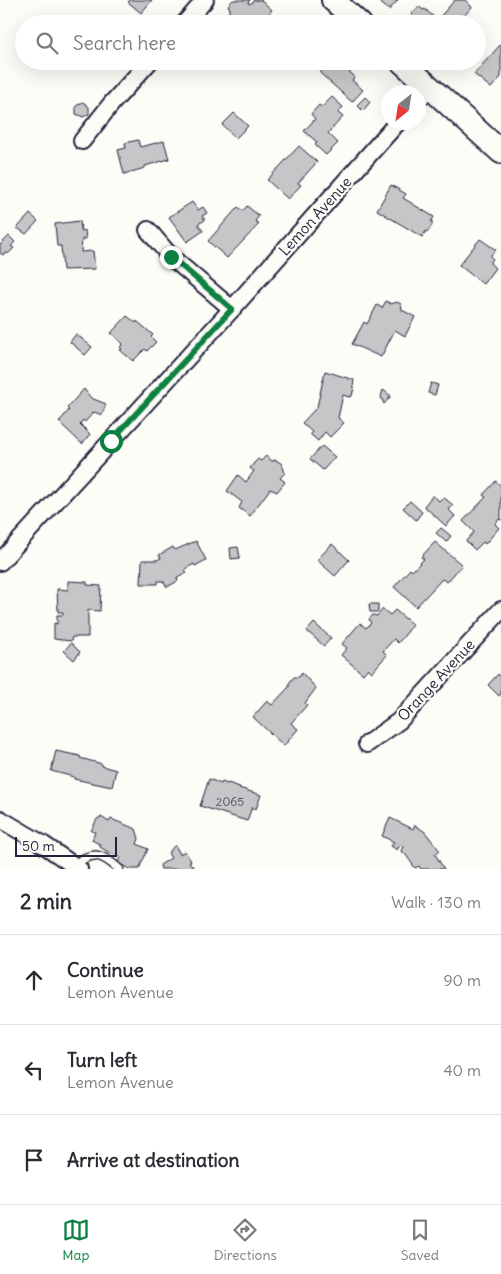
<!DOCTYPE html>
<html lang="en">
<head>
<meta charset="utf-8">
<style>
	:root { --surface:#fff; --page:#f2f2f3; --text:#2b2b33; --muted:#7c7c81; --line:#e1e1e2; --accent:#0b8043 }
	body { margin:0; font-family:Delius,sans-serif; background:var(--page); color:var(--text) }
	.compass { position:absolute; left:381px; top:85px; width:45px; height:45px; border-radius:50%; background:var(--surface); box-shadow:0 5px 20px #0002; rotate:210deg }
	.scale { position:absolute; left:15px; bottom:12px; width:102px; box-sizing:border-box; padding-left:5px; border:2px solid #22223b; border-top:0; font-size:14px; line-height:18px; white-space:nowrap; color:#22223b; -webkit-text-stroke:4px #fdfcf7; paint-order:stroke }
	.stop { position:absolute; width:15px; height:15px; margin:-11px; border:4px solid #0b8043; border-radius:50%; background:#fff }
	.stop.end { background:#0b8043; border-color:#fff; box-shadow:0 1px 5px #0008 }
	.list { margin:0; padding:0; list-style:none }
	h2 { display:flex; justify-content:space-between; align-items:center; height:65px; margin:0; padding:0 20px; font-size:21px }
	h2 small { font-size:16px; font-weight:400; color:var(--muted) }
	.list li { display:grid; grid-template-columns:32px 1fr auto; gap:15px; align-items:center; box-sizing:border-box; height:90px; padding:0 20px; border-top:1px solid var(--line) }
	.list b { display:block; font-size:19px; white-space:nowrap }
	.list p { margin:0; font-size:16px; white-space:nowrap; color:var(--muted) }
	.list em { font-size:16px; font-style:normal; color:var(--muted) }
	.icon { flex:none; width:28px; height:28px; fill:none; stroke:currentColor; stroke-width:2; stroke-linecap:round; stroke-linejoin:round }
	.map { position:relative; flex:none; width:501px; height:869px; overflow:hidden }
	.search { position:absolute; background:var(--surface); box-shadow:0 5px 20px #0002; left:15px; right:15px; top:15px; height:55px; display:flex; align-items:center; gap:12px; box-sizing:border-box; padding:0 18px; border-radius:28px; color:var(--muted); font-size:19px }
	.sheet { height:335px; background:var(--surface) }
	nav { display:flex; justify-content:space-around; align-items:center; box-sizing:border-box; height:70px; border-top:1px solid var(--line); background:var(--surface); font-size:14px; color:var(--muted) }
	nav a { display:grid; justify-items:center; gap:2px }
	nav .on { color:var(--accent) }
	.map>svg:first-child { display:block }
</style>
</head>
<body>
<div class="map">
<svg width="501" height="869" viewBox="0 0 501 869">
	<rect width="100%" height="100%" fill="#fdfcf7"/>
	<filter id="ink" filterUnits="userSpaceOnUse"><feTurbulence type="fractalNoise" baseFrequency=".02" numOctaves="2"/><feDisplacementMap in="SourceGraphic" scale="10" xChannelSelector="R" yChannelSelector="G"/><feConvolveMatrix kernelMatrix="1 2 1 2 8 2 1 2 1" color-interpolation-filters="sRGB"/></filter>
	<g filter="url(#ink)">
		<g fill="#c6c6c8" stroke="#22223b">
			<path d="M130 0H152L141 13 128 2Z"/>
			<path d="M233 0H250L248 3 250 4 254 0H261L272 10 260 24H229L232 20 227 16 230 9 228 5Z"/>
			<path d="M377 0H398L389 10Z"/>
			<path d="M455 0H465L472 7 457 24H417L418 22 411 15 419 6 423 10 425 9 437 20Z"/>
			<path d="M501 44V77L491 88 474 74Z"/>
			<path d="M331 61H337L355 77 352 80 363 90 352 102 320 73Z"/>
			<path d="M332 97 343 107 338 113 343 117 328 133 338 143 326 155 315 145 317 142 304 131 315 119 311 114 319 105 322 107Z"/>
			<path d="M365 97 370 102 363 111 357 105Z"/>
			<path d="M83 102 89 107V114L83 117 76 114V106Z"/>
			<path d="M234 113 248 126 236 138 222 125Z"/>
			<path d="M138 140 140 147 164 141 169 159 145 166V168L124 174 118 150 126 148 125 143Z"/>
			<path d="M299 146 317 162 298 183 301 185 288 199 267 180Z"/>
			<path d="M391 185 406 194 403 198 434 217 431 222 433 223 428 232 426 231 422 237 377 210Z"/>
			<path d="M192 202 198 210 203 207 207 213 202 216 205 220 198 224 203 231 187 242 169 217Z"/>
			<path d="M247 206 259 216 255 221 259 224 227 258 208 241 238 207 243 211Z"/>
			<path d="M30 214 38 221 26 234 17 228Z"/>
			<path d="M80 221 81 231 85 230 86 239H82L81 252 93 251 95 269 63 270 61 246H57L55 224Z"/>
			<path d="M9 236 15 242 11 246 14 248 8 254 6 252 3 255 0 253V245Z"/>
			<path d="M480 239 496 250 490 256 493 259 490 263 495 268 483 284 459 265Z"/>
			<path d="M386 301 391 304 397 302 401 304 402 310 415 317 405 336 395 330 381 357 352 344 364 322 367 324 377 305 382 308Z"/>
			<path d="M127 316 136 323 137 321 153 335 151 337 156 342 147 351 145 349 133 361 120 350 122 349 120 347 123 344 111 333Z"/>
			<path d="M76 334 92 347 85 355 70 342Z"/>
			<path d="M325 371 354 380 353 387H354L352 396 349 397 343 395 338 418 344 423 330 437 325 432 318 441 310 434 312 432 302 423 317 407Z"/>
			<path d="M431 383 438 385 435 395 428 393Z"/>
			<path d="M84 389 91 398 106 404 102 415 94 412 85 422 83 420 80 424 90 434 82 444 59 422 69 410 67 408Z"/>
			<path d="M383 390 391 396 384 404 381 397Z"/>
			<path d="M322 446 335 457 323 470 310 459Z"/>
			<path d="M266 456 272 461 276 460 282 464 285 473 280 478 285 482 277 492 270 489 250 516 239 508 242 502 227 491 238 475 246 482 254 471 250 468 254 463 258 459 261 461Z"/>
			<path d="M496 481 501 486V520L499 519 495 524 499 528 485 544 483 542 475 550 466 541 474 532 463 521 486 497 483 495Z"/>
			<path d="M433 495 439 501 443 497 453 505 449 510 455 516 446 526 424 506Z"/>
			<path d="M410 501 422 512 416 520 403 508Z"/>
			<path d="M441 528 451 536 446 542 436 533Z"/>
			<path d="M196 541 206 560 195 566 194 564 185 569 187 573 177 578 178 581 167 587 163 581H158V584H141L142 560H157L161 558 159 555 173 547 175 550Z"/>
			<path d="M435 542 462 565 447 582 442 579 416 607 394 587 410 569 412 571 424 559 421 557Z"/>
			<path d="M332 544 349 560 335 576 317 560Z"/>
			<path d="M238 547 240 558 231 559 230 548Z"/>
			<path d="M68 581 87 582V585L101 586 100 611 88 610V637H72L71 641 54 639V623L57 624V615H63V612H58L57 589 68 590Z"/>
			<path d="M369 604H378V612H370Z"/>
			<path d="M383 609 390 615 395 610 413 625 398 643 394 639 383 651 387 655 372 672 368 668 363 674 341 655 347 648 342 644 360 623 366 628 371 623 369 619 373 615 377 616Z"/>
			<path d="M314 623 331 638 324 646 307 631Z"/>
			<path d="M71 643 80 652 74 660 64 651Z"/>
			<path d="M302 673 316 688 305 703 307 705 291 723 298 729 284 746 253 717 267 701 272 705 289 687V683L294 677H299Z"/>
			<path d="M498 674 501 677V694L499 696 488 685Z"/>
			<path d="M56 751 80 756V758L102 764V766L116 770 112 787 74 779V777L51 771Z"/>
			<path d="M209 779 221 784 222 782 227 784 228 783 240 787 239 788 261 795 256 809 252 807 247 821 200 806Z"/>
			<path d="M101 817 109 822 111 819 136 829 139 839 137 844 148 849 139 869H129L118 863 120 857 108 852 100 847 101 845 92 840 95 832 91 831 97 819Z"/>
			<path d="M390 818 413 829 415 825 425 832 440 851 435 854 444 869H421L419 866 415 868 406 855 401 851 403 846 400 845 397 850 391 846 394 842 382 836Z"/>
			<path d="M175 845 180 854 185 851 191 861 189 862 195 869H161L160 865 171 858 168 853Z"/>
		</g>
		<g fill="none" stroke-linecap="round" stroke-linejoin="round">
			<g stroke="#22223b" stroke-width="11">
				<path id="lane" d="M74 865C93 850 102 854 119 869"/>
			</g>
			<g stroke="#22223b" stroke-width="20">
				<g id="street">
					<path d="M184 24 205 0"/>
					<path d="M418 100 430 87"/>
					<path d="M82 141 112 103 150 61"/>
					<path d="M148 230 171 257 232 309"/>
					<path d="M0 562 232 309 398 122"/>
					<path d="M367 744 399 721 501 610"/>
					<path d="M0 819 44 845 79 869"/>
				</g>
			</g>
			<g stroke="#22223b" stroke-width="26">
				<g id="secondary">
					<path d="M333 0 360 24"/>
					<path d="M401 61 501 152"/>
				</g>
			</g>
			<use href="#lane" stroke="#fdfcf7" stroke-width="8"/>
			<use href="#street" stroke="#fdfcf7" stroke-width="16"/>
			<use href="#secondary" stroke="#fdfcf7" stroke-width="22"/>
		</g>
	</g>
	<g fill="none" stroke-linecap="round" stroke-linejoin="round" filter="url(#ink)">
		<path stroke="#0b8043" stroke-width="6" d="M111 441 232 309 171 257"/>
	</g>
	<g text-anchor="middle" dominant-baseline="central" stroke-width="4.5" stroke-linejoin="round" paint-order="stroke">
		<g font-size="12" fill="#4b4b5e">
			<text x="230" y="801">2065</text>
		</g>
		<g font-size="15" fill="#22223b" stroke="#fdfcf7">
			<text transform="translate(315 216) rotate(-48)">Lemon Avenue</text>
			<text transform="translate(436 680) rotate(-47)">Orange Avenue</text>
		</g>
	</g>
</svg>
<svg class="compass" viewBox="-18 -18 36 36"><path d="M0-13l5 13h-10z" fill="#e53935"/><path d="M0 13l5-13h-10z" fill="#7c7c81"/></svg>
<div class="scale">50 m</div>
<div class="stop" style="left:111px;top:441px"></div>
<div class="stop end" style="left:171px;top:257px"></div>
<div class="search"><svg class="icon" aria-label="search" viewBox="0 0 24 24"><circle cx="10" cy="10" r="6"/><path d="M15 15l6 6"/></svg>Search here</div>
</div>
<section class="sheet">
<h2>2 min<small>Walk · 130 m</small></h2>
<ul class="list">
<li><svg class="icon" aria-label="ahead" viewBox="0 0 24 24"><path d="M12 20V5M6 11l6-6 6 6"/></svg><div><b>Continue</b><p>Lemon Avenue</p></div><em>90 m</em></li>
<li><svg class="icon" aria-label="left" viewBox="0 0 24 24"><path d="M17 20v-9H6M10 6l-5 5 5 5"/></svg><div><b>Turn left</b><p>Lemon Avenue</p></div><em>40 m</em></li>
<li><svg class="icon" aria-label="arrive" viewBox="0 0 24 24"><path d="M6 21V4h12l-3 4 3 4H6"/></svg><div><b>Arrive at destination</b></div></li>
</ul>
</section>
<nav>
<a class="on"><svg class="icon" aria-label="map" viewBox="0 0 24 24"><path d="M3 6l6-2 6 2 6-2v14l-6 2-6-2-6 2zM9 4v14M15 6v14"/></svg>Map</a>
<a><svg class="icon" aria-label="directions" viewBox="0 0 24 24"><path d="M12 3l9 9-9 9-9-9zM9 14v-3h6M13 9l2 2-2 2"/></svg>Directions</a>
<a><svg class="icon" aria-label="saved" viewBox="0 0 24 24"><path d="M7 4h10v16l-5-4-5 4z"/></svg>Saved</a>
</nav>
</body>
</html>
